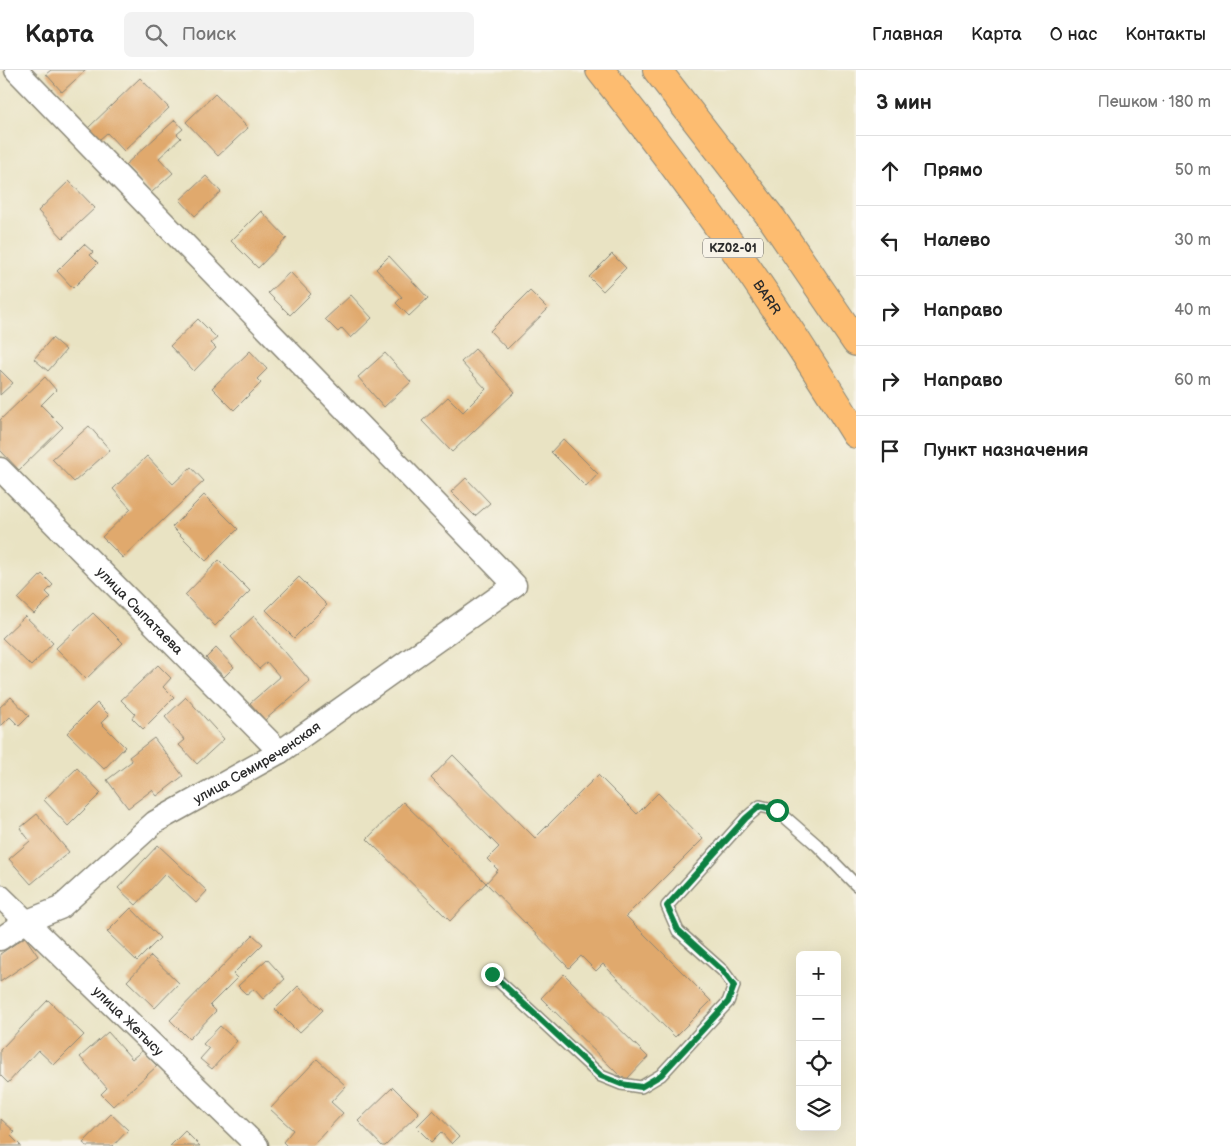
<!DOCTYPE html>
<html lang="ru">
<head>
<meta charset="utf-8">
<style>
	:root { --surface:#fff; --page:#f2f2f2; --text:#222; --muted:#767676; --line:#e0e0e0 }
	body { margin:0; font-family:"Balsamiq Sans",sans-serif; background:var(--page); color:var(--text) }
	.controls { position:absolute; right:15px; bottom:15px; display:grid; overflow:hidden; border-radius:8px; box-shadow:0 5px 20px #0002 }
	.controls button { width:45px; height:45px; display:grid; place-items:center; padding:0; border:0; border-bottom:1px solid var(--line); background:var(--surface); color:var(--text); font:25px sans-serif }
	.stop { position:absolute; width:15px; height:15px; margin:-11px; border:4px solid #0b8043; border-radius:50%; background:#fff }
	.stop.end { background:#0b8043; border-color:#fff; box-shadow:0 1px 5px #0008 }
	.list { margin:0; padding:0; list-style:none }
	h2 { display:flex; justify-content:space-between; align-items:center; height:65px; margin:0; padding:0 20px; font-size:21px }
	h2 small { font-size:16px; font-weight:400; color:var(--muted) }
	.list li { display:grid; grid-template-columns:32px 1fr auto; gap:15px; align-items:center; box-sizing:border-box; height:70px; padding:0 20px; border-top:1px solid var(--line) }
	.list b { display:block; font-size:19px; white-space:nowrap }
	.list em { font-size:16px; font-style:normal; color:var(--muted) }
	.icon { flex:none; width:28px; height:28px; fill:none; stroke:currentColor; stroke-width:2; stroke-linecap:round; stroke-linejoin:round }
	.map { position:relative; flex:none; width:856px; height:1076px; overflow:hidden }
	header { display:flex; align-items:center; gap:30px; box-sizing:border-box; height:70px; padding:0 25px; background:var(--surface); border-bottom:1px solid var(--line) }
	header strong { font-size:24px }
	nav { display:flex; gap:28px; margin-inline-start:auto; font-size:18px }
	.search { width:350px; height:45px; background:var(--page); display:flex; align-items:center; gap:12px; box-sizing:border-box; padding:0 18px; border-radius:8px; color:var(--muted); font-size:19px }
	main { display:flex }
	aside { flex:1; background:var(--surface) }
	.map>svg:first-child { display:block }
</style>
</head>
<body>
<header>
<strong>Карта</strong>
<div class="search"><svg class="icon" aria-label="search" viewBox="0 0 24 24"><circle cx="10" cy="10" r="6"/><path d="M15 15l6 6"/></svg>Поиск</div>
<nav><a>Главная</a><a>Карта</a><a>О нас</a><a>Контакты</a></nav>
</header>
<main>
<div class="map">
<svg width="856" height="1076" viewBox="0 0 856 1076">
	<rect width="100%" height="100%" fill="#f7f3e8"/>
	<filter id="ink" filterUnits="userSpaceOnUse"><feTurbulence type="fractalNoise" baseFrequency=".02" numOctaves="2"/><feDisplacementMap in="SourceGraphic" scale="10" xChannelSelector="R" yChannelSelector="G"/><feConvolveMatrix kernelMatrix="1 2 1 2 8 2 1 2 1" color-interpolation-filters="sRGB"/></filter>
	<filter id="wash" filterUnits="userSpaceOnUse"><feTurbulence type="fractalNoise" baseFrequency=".0096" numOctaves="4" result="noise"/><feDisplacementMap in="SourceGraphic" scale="20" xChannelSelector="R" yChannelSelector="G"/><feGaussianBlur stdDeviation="1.12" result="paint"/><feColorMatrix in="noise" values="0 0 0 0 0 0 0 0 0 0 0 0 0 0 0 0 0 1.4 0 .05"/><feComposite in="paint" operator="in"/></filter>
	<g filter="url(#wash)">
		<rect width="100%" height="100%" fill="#e9e3c3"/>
		<g id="blocks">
			<g fill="#e0a96d">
				<path d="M51 0H86L62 22 46 4Z"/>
				<path d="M140 8 169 38 124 81 107 63 99 70 88 58Z"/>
				<path d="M215 24 248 58 218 86 186 52Z"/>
				<path d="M175 50 183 59 177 64 181 68 159 88 173 103 151 123 125 95Z"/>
				<path d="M206 106 221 122 195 146 180 130Z"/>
				<path d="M69 111 95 138 63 168 38 141Z"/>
				<path d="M261 141 287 168 258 198 231 171Z"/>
				<path d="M84 174 93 182 90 185 98 193 73 218 57 201Z"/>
				<path d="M612 184 626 198 603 221 589 207Z"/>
				<path d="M389 186 428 228 409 246 396 233 402 227 376 199Z"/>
				<path d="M290 202 311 224 290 245 268 223Z"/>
				<path d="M530 221 548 239 507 279 490 261Z"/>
				<path d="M351 225 372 248 351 268 342 258 338 262 325 249Z"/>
				<path d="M198 249 217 268 211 273 216 278 194 301 170 276Z"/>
				<path d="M52 268 66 280 48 301 34 289Z"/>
				<path d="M475 279 515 322 452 382 422 351 448 327 463 342 486 319 461 292Z"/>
				<path d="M250 281 267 299 257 309 261 313 234 340 212 318Z"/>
				<path d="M385 283 411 312 384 337 358 307Z"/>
				<path d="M0 300 13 313 0 325Z"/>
				<path d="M45 307 56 320 41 335 63 357 19 400 0 380V350Z"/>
				<path d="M89 356 110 380 74 412 52 389Z"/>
				<path d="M563 369 598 404 586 417 551 382Z"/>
				<path d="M147 386 173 414 191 397 204 411 123 488 102 467 131 439 113 419Z"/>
				<path d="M466 408 490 433 475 446 451 422Z"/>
				<path d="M204 425 238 459 206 491 172 457Z"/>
				<path d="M219 490 250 521 215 556 185 525Z"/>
				<path d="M42 504 53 515 46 522 51 527 34 544 18 529Z"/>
				<path d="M299 507 327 535 294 568 266 540Z"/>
				<path d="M93 543 123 573 86 609 56 578Z"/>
				<path d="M25 546 53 573 31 596 2 568Z"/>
				<path d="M254 546 310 611 265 650 250 633 280 607 267 592 259 599 231 567Z"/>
				<path d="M216 578 234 597 224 607 206 588Z"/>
				<path d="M158 595 171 608 163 617 174 628 143 659 132 648 135 644 121 630Z"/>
				<path d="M11 627 29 646 19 656 10 647 0 657V637Z"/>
				<path d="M186 627 224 669 197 694 179 675 185 670 165 647Z"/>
				<path d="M97 633 109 645 101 653 125 677 104 699 67 663Z"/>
				<path d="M154 668 183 706 157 726 152 720 128 738 107 710 132 691 129 687Z"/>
				<path d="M453 685 535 768 598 705 637 744 658 723 703 769 626 846 711 931 675 967 603 894 596 901 581 886 569 898 486 813 450 851 367 769 403 732 486 813 498 800 487 789 499 777 431 708Z"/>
				<path d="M77 698 101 723 68 756 44 730Z"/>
				<path d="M37 744 69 782 31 814 9 789 30 771 20 758Z"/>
				<path d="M158 775 207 821 196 833 165 804 136 835 118 818Z"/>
				<path d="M131 838 160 868 137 891 107 862Z"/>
				<path d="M253 865 263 874 233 904 237 908 210 935 216 941 189 969 170 950Z"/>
				<path d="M25 867 38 886 0 912V884Z"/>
				<path d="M151 886 179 913 155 938 127 911Z"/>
				<path d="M267 889 285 909 263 929 254 919 247 925 238 916Z"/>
				<path d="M564 904 648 987 625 1011 541 928Z"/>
				<path d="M298 916 323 940 299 963 275 939Z"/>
				<path d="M48 930 84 965 54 995 38 980 8 1013 0 1005V980Z"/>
				<path d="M220 956 237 971 212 999 200 989 209 979 203 974Z"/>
				<path d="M108 962 132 989 143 980 157 996 113 1036 101 1024 107 1018 80 987Z"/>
				<path d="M317 989 346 1016 331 1032 343 1043 312 1076H287L283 1072 293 1060 270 1039Z"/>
				<path d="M393 1017 419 1043 385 1076H382L358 1051Z"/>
				<path d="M433 1040 459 1067 452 1074 441 1062 431 1072 416 1057Z"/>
				<path d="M111 1044 128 1060 113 1076H87L83 1073Z"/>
				<path d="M1 1049 15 1062 11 1066 21 1076H0Z"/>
				<path d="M185 1061 200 1076H170Z"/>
			</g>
		</g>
	</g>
	<g filter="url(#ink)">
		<use href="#blocks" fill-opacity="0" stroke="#8a8777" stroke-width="1"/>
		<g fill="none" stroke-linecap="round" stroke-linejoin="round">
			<g stroke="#8a8777" stroke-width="14">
				<path id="lane" d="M491 904 601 1006 621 1014 641 1017 661 1005 728 932 734 916 723 901 678 861 667 836 746 748 760 736 777 740 817 775 856 815"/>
			</g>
			<g stroke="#8a8777" stroke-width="25">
				<g id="street">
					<path id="s1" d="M0 399 280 682"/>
					<path id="s2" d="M0 826 257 1076"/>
					<path id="s3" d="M0 869 25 852 60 838 155 752 280 682 515 515 16 0"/>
				</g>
			</g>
			<g stroke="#8a8777" stroke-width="30">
				<g id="highway">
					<path id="s4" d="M600 0C693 116 778 238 856 364"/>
					<path d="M657 0 773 150 856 272"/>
				</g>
			</g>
			<use href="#lane" stroke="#fff" stroke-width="11"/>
			<use href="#street" stroke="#fff" stroke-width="22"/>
			<use href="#highway" stroke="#fdbc70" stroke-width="28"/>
		</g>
	</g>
	<g fill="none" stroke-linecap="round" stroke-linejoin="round" filter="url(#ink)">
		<path stroke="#0b8043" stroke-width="6" d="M492 904 601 1006 621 1014 641 1017 661 1005 728 932 734 916 723 901 678 860 667 836 746 748 760 736 777 740"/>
	</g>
	<g text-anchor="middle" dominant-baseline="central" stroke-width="4" stroke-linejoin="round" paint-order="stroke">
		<rect fill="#f7f3e8" stroke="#686764" stroke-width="1" x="703" y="168.5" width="60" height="19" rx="4"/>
		<g font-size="12" font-weight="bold" fill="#2b2b2b">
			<text x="733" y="178">KZ02-01</text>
		</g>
		<g font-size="14" fill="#2b2b2b" stroke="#f7f3e8">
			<text stroke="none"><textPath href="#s4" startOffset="282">BARR</textPath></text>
			<text stroke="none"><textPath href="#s1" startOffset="199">улица Сыпатаева</textPath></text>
			<text stroke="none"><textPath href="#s3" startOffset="314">улица Семиреченская</textPath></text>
			<text stroke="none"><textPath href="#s2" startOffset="179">улица Жетысу</textPath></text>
		</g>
	</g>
</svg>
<div class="controls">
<button>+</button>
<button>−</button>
<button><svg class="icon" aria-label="locate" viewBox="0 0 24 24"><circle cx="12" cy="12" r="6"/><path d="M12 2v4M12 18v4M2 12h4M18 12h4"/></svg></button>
<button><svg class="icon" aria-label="layers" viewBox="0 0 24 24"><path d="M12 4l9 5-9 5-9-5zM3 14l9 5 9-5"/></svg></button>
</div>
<div class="stop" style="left:777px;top:740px"></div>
<div class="stop end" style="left:492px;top:904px"></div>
</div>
<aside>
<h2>3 мин<small>Пешком · 180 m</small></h2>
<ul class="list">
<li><svg class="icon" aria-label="ahead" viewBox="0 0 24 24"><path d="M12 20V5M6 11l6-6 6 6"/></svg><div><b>Прямо</b></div><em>50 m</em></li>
<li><svg class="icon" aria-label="left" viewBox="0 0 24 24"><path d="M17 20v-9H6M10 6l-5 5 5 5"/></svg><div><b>Налево</b></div><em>30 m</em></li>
<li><svg class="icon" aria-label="right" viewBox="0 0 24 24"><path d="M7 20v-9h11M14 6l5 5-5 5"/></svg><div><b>Направо</b></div><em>40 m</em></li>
<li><svg class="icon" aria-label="right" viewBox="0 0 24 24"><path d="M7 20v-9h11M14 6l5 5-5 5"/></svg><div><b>Направо</b></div><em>60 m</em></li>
<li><svg class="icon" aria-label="arrive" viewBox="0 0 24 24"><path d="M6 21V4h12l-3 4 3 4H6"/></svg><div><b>Пункт назначения</b></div></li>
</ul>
</aside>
</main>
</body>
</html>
